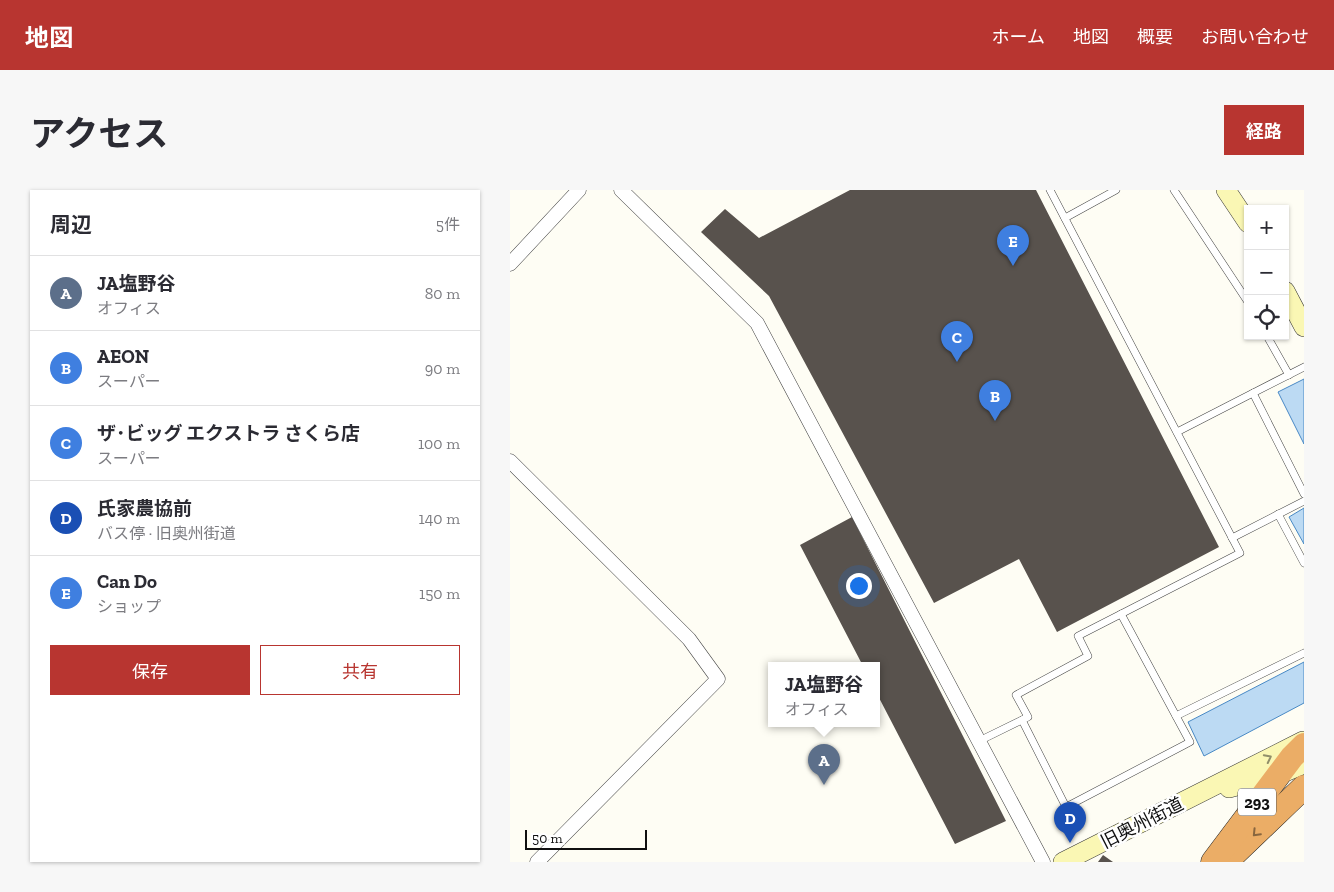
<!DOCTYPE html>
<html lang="ja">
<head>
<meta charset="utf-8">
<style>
	:root { --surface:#fff; --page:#f7f7f7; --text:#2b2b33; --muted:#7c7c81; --line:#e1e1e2; --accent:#b83530 }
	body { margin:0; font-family:"Zilla Slab","Noto Sans JP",serif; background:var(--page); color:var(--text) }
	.controls { position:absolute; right:15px; top:15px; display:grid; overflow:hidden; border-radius:0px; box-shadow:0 1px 4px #0004 }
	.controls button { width:45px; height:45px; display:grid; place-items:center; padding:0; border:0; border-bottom:1px solid var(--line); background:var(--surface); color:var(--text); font:25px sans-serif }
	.scale { position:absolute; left:15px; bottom:12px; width:122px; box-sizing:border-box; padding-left:5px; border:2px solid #101010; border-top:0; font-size:14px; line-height:18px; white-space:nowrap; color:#101010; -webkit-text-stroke:4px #fff; paint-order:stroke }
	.you { position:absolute; left:348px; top:395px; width:18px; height:18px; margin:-12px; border:4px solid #fff; border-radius:50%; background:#1a73e8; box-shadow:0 0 0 8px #1a73e833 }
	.badge { display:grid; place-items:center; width:32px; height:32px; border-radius:50%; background:var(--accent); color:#fff; font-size:16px; font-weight:700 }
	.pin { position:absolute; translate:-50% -41px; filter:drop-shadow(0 1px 2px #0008) }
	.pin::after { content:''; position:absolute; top:26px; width:18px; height:15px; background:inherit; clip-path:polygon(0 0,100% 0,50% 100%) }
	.popup { position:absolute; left:258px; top:472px; width:112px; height:65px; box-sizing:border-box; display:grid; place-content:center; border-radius:0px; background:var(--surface); filter:drop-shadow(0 1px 4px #0005); font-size:16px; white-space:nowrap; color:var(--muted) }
	.popup b { font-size:19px; color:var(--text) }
	.popup::after { content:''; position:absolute; left:50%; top:100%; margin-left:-10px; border:10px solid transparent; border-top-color:var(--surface) }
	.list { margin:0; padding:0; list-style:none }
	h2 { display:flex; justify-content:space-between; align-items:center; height:65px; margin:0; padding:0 20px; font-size:21px }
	h2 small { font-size:16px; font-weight:400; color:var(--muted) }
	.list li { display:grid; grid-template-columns:32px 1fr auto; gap:15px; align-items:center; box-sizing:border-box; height:75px; padding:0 20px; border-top:1px solid var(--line) }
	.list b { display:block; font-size:19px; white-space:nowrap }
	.list p { margin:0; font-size:16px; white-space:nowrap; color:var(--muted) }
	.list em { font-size:16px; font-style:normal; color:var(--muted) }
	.actions { display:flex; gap:10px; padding:15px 20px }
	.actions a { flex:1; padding:11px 0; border:1px solid var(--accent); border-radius:0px; text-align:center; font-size:18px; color:var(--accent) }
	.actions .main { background:var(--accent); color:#fff }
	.icon { flex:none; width:28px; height:28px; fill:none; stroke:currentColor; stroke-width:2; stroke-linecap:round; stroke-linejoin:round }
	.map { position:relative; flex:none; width:794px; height:672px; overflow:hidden; border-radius:0px }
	header { display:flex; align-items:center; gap:30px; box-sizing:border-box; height:70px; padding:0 25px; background:var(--accent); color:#fff }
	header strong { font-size:24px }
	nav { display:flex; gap:28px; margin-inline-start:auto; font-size:18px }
	.intro { display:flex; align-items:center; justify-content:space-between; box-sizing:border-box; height:120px; padding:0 30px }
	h1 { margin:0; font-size:35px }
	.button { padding:12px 22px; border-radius:0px; background:var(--accent); color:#fff; font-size:18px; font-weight:700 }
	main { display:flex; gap:30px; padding:0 30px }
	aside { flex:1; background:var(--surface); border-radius:0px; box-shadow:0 1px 4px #0004 }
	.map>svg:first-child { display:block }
</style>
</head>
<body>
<header>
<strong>地図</strong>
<nav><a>ホーム</a><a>地図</a><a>概要</a><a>お問い合わせ</a></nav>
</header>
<div class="intro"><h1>アクセス</h1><a class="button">経路</a></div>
<main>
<aside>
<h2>周辺<small>5件</small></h2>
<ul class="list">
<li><span class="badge" style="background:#5c6f8a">A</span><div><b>JA塩野谷</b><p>オフィス</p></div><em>80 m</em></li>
<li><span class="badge" style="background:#3f7fe0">B</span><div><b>AEON</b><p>スーパー</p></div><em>90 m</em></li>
<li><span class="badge" style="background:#3f7fe0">C</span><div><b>ザ･ビッグ エクストラ さくら店</b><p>スーパー</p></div><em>100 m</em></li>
<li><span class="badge" style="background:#1a4fb4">D</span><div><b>氏家農協前</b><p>バス停 · 旧奥州街道</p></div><em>140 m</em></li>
<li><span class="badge" style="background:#3f7fe0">E</span><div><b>Can Do</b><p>ショップ</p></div><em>150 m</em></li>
</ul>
<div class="actions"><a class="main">保存</a><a>共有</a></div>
</aside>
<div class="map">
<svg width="794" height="672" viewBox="0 0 794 672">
	<rect width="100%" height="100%" fill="#fefdf4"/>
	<g fill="#bcdaf3" stroke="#4889c5">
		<path d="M794 189V254L768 202Z"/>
		<path d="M794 318V354L779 327Z"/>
		<path d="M794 472V513L694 566 678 532Z"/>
	</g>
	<g fill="#58524d">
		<path d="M340 0H526L709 357 547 442 509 369 424 413 259 106 191 42 215 19 249 48Z"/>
		<path d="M342 327 496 631 445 654 366 502V476H353L290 355Z"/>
		<path d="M593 665 603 672H588Z"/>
	</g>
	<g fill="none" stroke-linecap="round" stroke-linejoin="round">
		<g stroke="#434343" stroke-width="8">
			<g id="lane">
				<path d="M664 0 738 112"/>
				<path d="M555 28 606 0"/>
				<path d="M757 146 779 185"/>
				<path d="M794 177 743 203 794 304"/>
				<path d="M667 242 743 203"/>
				<path d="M768 324 794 373"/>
				<path d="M722 348 794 311"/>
				<path d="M666 526 794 463"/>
				<path d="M512 530 556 617 680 552 611 424"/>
				<path d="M469 551 518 527 506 505 578 466 568 446 730 363 540 0"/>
			</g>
		</g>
		<g stroke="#434343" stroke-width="15">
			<g id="street">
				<path d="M111 0 247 133 533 672"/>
				<path d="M0 74 69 0"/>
				<path d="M0 271 179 449 208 489 27 672"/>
			</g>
		</g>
		<g stroke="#323232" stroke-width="20">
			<g id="secondary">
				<path d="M716 0 738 33"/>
				<path d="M775 101 794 137"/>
				<path d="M719 598 768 585 794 574"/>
				<path d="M553 672 793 551"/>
			</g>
		</g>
		<g stroke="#212121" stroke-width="25">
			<g id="highway">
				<path d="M721 667 794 597"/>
				<path d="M703 672 782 567 794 555"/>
			</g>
		</g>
		<use href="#lane" stroke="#fff" stroke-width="7"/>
		<use href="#street" stroke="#fff" stroke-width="14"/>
		<use href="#secondary" stroke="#faf7b4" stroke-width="19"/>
		<use href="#highway" stroke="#ebad66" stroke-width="24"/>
	</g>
	<defs><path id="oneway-chevron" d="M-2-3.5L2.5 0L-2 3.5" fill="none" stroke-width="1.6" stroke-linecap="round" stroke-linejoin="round" transform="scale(1.25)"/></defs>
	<use stroke="#918f6a" href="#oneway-chevron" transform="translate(758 568) rotate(-27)"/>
	<use stroke="#88663f" href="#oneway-chevron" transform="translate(746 643) rotate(134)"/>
	<g text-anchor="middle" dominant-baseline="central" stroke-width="5" stroke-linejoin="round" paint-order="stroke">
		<rect fill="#fff" stroke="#585858" stroke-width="1" x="728" y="598.5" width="38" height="27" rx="4"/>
		<g font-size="16" font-weight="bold" fill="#101010">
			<text x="747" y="612">293</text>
		</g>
		<g font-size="18" fill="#101010" stroke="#fff">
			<text transform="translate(632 633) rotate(-27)">旧奥州街道</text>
		</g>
	</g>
</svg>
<div class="controls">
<button>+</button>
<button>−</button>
<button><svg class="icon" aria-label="locate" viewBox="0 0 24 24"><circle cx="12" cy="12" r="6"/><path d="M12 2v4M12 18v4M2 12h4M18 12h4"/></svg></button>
</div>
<div class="scale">50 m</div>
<div class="you"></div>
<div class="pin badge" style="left:314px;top:595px;background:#5c6f8a">A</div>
<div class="popup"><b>JA塩野谷</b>オフィス</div>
<div class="pin badge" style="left:485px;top:231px;background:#3f7fe0">B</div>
<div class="pin badge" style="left:447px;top:172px;background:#3f7fe0">C</div>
<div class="pin badge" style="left:560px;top:653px;background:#1a4fb4">D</div>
<div class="pin badge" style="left:503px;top:76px;background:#3f7fe0">E</div>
</div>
</main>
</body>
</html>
